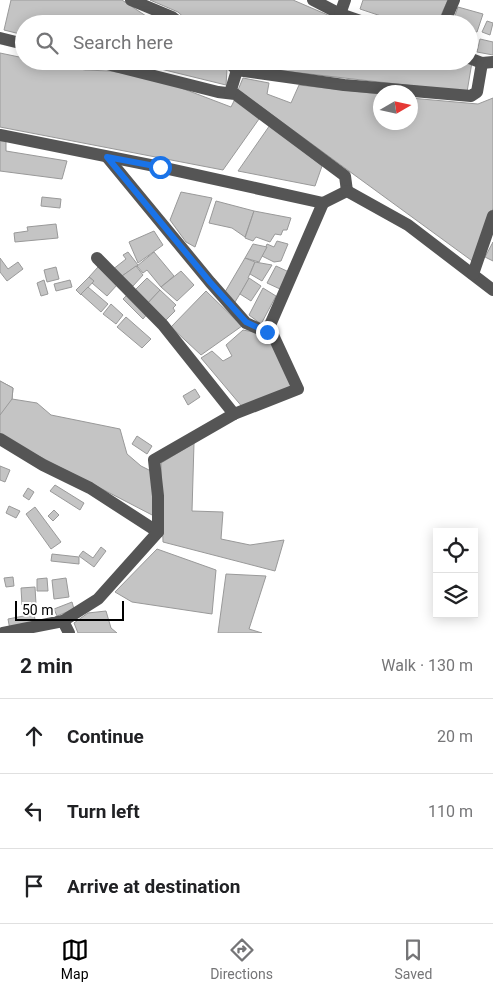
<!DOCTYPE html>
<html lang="en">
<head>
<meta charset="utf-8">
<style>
	:root { --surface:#fff; --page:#f2f2f2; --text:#202124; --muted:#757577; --line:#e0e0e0; --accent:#000 }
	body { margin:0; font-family:Roboto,sans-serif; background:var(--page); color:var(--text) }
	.controls { position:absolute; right:15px; bottom:15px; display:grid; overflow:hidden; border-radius:0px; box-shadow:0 2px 12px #0003 }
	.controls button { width:45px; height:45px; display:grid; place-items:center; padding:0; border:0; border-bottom:1px solid var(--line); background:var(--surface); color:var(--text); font:25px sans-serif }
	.compass { position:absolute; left:373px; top:85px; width:45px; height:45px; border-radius:50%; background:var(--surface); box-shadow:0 2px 12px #0003; rotate:81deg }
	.scale { position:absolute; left:15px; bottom:12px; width:109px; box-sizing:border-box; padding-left:5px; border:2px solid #000; border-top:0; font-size:14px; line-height:18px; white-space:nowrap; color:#000; -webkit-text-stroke:4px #fff; paint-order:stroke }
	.stop { position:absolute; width:15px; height:15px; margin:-11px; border:4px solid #1a73e8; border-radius:50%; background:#fff }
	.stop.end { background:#1a73e8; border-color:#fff; box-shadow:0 1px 5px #0008 }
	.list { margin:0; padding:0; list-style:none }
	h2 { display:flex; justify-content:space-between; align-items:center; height:65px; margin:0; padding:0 20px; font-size:21px }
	h2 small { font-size:16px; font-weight:400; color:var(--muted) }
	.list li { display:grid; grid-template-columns:32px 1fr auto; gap:15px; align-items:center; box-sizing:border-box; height:75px; padding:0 20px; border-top:1px solid var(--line) }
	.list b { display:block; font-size:19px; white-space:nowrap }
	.list em { font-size:16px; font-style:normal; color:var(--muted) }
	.icon { flex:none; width:28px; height:28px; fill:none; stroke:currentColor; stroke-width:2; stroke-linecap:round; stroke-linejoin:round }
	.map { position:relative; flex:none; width:493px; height:633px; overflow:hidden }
	.search { position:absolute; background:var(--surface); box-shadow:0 2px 12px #0003; left:15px; right:15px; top:15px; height:55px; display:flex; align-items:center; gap:12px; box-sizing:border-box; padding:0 18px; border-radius:28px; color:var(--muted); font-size:19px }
	.sheet { height:290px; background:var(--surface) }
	nav { display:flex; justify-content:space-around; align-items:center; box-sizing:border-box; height:70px; border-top:1px solid var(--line); background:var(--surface); font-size:14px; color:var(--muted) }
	nav a { display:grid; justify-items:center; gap:2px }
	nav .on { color:var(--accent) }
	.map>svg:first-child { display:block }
</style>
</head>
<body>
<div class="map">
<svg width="493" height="633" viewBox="0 0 493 633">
	<rect width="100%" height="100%" fill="#fff"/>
	<g fill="#c4c4c4" stroke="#999">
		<path d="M11 0H122L158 24H24V35L4 30Z"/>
		<path d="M150 0H293L337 19 335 24H191L178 12Z"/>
		<path d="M363 0H448L437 24H405L360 9Z"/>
		<path d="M458 7 483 14 477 32 469 30V24H452Z"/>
		<path d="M487 21 493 23 490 35 482 32Z"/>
		<path d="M480 39 493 42V55L477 52Z"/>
		<path d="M0 53 24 58V61H43L85 70 110 71 155 78 231 107 235 99 259 119 223 170 0 127Z"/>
		<path d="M128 61H219L227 69 226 85Z"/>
		<path d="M238 61H469L472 62 467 92 274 70Z"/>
		<path d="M243 78 269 83 267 94 291 103 299 85 380 94V122H410V98L478 104 493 98V208L475 263 238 90Z"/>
		<path d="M270 125 322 166 315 186 238 171Z"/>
		<path d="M0 141H6V151L67 161 62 179 0 171Z"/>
		<path d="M181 192 212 198 195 247 186 242 170 220Z"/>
		<path d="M42 197 61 199 60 208 41 206Z"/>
		<path d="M216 201 254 211 245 237 232 228 209 223Z"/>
		<path d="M254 211 291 218 287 230H283L281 235 275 234 270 242 256 237 253 241 245 238Z"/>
		<path d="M56 224 58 238 15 242 14 233 28 231 27 227Z"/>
		<path d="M154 231 163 245 138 263 129 242Z"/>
		<path d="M277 241 288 244 281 261 274 262 262 256 267 244 274 247Z"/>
		<path d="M493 242V261L485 257Z"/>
		<path d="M253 244 267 247 259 262 245 258Z"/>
		<path d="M128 252 138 265 122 276 112 270 126 259 123 255Z"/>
		<path d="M154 252 174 276 161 287 147 270 143 273 137 266Z"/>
		<path d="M0 258 8 269 18 262 23 269 7 281 0 272Z"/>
		<path d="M245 258 255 262 248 278 249 279 235 302 225 292Z"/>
		<path d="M255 262 272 265 262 281 250 274Z"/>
		<path d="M136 266 143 275 133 286 122 276Z"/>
		<path d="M276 266 289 272 280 289 267 283Z"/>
		<path d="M56 267 59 279 47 282 44 270Z"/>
		<path d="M98 267 117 285 107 296 92 283 94 281 89 277Z"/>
		<path d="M181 271 194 285 177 301 161 287Z"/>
		<path d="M89 277 94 281 81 295 76 290Z"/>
		<path d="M147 278 160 290 147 304 134 291Z"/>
		<path d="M249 278 261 286 251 301 240 294Z"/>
		<path d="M44 280 48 294 41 296 37 283Z"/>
		<path d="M70 280 72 287 56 291 54 284Z"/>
		<path d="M88 287 108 304 101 312 81 294Z"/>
		<path d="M263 288 276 296 261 324 249 315Z"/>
		<path d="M160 290 176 305 173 308 175 311 165 321 147 304Z"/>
		<path d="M206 291 242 326 201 355 171 327Z"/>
		<path d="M128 294 148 313 143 319 123 299Z"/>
		<path d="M111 304 123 315 116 324 103 314Z"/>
		<path d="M126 317 151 339 142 348 117 327Z"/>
		<path d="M243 330 259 333 276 346 291 386 244 409 201 358 212 351 223 361 232 356 226 345Z"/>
		<path d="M0 381 13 388 12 399 37 403 51 415 120 429 127 454 141 466 153 472 154 516 0 436Z"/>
		<path d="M0 381 13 388 12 399 0 415Z"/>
		<path d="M195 389 200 397 188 405 183 396Z"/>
		<path d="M137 436 152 446 147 454 132 444Z"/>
		<path d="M194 443 192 511 223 512 221 539 250 545 284 540 275 571 163 542 161 463Z"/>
		<path d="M0 466 10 470 5 482 0 480Z"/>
		<path d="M55 485 84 503 80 510 50 491Z"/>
		<path d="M28 488 34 492 29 500 23 496Z"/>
		<path d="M9 506 20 511 16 518 6 513Z"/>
		<path d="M35 507 61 542 51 549 26 514Z"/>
		<path d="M54 510 59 515 53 521 48 516Z"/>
		<path d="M101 547 106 551 94 567 79 556 83 551 93 558Z"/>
		<path d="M157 549 216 570 212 614 132 602 115 592Z"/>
		<path d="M52 554 79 557V564L51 561Z"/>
		<path d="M226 574 266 576 249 629 262 633H218Z"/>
		<path d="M13 577 14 586 6 587 4 578Z"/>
		<path d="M47 578 48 591H37V579Z"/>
		<path d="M66 578 69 597 54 599 52 580Z"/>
		<path d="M35 587 36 604 22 605 21 588Z"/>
		<path d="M72 602 74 609 57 616 54 609Z"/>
		<path d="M106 611 111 628 117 633H78L74 623 88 613Z"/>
		<path d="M34 614 36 625 10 630 8 619Z"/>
	</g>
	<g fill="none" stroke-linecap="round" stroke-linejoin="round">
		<g stroke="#555" stroke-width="12">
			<path d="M131 0 172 17 181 24"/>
			<path d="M313 0 340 14 369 24"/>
			<path d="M340 14 345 0"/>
			<path d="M444 24 454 0"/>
			<path d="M0 38 24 44"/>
			<path d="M469 58 482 63 493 62"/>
			<path d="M95 61 218 92 235 94 345 176 347 191"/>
			<path d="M227 61 237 70 344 85 471 96 477 92 482 63"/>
			<path d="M230 93 237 70"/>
			<path d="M0 135 160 167 323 203 347 191"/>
			<path d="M347 191 408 225 493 290"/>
			<path d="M97 258 163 325 234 414"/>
			<path d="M473 274 493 216"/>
			<path d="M267 332 323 203"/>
			<path d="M0 439 43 465 90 488 158 532"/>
			<path d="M63 621 69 633"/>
			<path d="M3 633 63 621 98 599 158 532V496L154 460 234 414 298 389 273 335 246 323 210 282 107 157"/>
		</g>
	</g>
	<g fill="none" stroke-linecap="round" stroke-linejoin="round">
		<path stroke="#1a73e8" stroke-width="6" d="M160 167 107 157 210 282 246 322 267 332"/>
	</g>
</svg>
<div class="controls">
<button><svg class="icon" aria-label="locate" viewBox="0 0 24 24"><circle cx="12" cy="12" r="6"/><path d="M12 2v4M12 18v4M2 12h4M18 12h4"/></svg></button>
<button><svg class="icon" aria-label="layers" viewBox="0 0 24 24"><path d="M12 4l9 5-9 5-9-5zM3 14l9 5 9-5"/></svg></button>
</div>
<svg class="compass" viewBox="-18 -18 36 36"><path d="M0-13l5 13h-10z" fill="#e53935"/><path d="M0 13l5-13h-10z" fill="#757577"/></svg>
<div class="scale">50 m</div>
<div class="stop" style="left:160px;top:167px"></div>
<div class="stop end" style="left:267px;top:332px"></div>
<div class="search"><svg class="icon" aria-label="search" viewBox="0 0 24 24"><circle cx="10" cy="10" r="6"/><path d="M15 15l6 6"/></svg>Search here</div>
</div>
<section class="sheet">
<h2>2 min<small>Walk · 130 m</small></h2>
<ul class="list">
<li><svg class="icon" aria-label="ahead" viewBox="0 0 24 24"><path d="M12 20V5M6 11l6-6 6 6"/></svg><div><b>Continue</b></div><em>20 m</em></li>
<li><svg class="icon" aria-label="left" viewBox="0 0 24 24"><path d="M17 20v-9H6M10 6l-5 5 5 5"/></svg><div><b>Turn left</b></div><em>110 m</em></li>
<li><svg class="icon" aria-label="arrive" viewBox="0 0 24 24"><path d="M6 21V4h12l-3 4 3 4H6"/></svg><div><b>Arrive at destination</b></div></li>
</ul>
</section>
<nav>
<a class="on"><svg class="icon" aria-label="map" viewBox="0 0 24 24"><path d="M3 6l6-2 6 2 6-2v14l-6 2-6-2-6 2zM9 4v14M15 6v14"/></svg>Map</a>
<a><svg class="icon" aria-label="directions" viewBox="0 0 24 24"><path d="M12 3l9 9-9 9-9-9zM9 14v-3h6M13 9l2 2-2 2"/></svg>Directions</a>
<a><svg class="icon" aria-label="saved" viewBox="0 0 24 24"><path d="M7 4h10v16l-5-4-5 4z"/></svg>Saved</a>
</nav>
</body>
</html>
